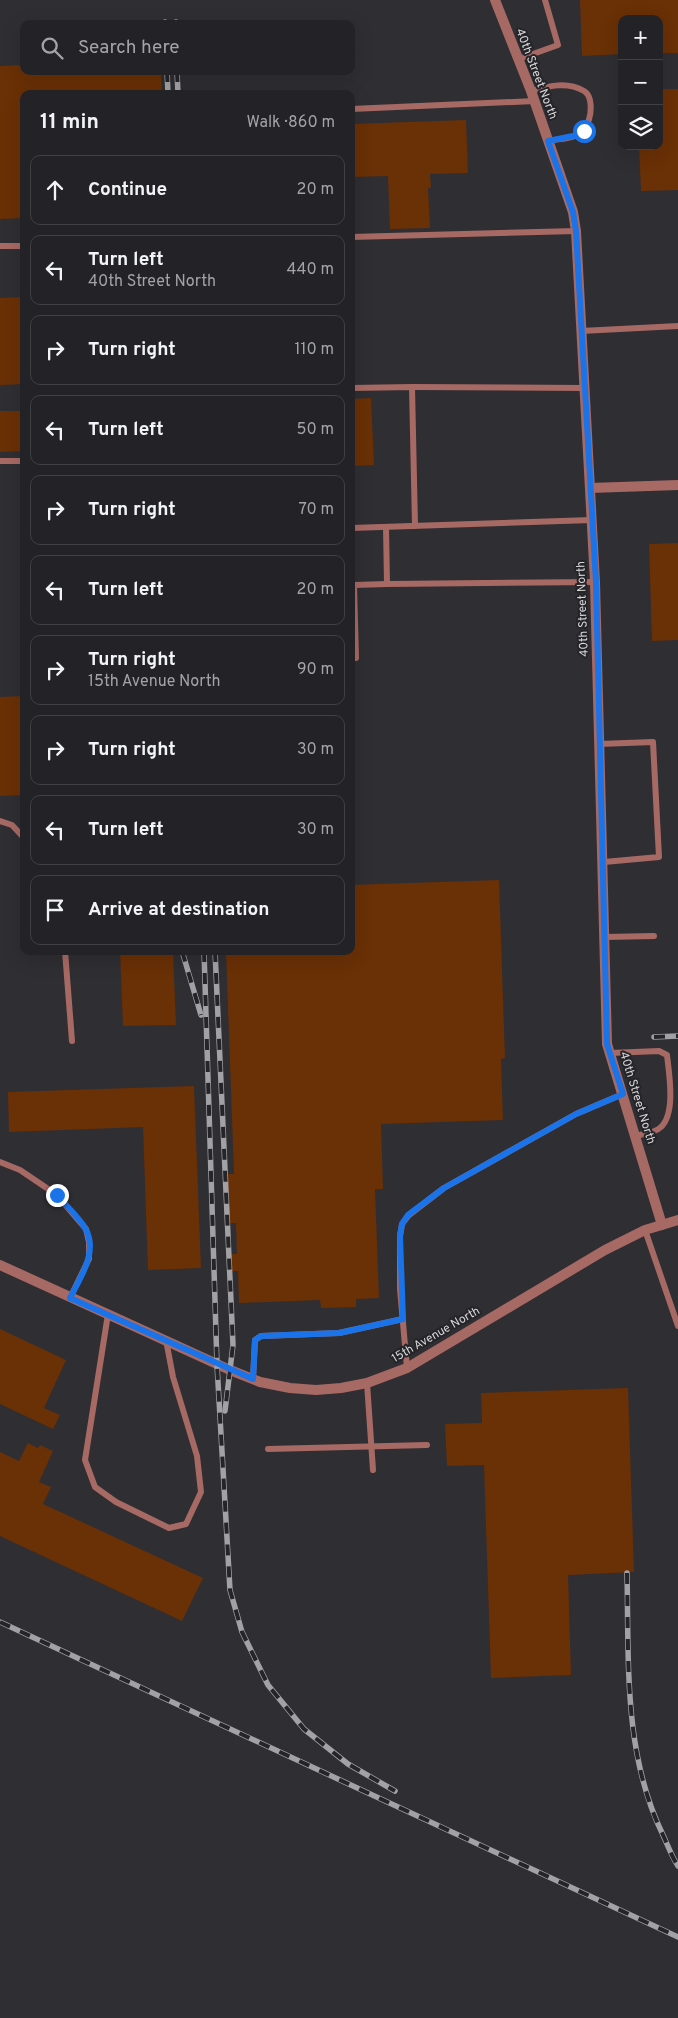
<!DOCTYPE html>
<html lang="en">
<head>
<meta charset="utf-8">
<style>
	:root { --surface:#232226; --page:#2f2f32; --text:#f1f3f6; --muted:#a3a4a7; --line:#403f43 }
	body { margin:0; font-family:Overpass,sans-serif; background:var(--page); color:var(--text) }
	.controls { position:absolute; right:15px; top:15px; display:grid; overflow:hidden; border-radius:10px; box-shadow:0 5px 20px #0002 }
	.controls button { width:45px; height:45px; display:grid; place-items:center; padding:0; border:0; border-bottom:1px solid var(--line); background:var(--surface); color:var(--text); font:25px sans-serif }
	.stop { position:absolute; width:15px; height:15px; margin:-11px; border:4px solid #1a73e8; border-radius:50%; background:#fff }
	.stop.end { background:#1a73e8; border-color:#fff; box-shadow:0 1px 5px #0008 }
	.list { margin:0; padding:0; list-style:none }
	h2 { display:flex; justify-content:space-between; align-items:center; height:65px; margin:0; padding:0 20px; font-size:21px }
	h2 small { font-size:16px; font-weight:400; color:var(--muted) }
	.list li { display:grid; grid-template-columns:32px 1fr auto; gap:15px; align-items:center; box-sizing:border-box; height:70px; margin:0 10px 10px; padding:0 10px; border:1px solid var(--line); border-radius:10px }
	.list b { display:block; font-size:19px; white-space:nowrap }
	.list p { margin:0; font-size:16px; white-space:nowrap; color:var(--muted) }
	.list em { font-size:16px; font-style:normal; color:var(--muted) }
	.icon { flex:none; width:28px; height:28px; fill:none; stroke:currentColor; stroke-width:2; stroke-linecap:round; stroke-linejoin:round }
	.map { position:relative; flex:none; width:678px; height:2018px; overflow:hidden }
	.search { position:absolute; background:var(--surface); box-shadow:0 5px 20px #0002; left:20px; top:20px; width:335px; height:55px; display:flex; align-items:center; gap:12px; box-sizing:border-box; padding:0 18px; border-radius:10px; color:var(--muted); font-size:19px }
	.panel { position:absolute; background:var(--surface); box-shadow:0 5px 20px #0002; left:20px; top:90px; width:335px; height:865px; border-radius:10px }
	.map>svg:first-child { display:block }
</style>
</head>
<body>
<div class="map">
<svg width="678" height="2018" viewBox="0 0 678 2018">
	<rect width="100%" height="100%" fill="#2f2e33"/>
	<g fill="#6a3006">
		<path d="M580 0H678V53H659V19H622V54L582 56Z"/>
		<path d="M24 65V71H161L162 94H24V218L0 219V66Z"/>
		<path d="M659 89H678V190L641 191 639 146H659Z"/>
		<path d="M466 120 468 173 430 174 431 188H428L430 228 390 229 388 176 351 177V124Z"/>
		<path d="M24 297V384L0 385V298Z"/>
		<path d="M371 398 374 465 351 466V399Z"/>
		<path d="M0 411H24V451L0 452Z"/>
		<path d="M678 543V640L652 641 649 544Z"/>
		<path d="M24 696V795L0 796V697Z"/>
		<path d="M499 880 505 1058 501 1059 503 1120 381 1124 383 1189H375L379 1298 356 1299V1307L321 1308 320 1300 239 1303 238 1271H230V1254H237L236 1223H229L228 1192 227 1174H234L226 951H351V885Z"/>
		<path d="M120 951H173L176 1025 123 1026Z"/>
		<path d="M194 1086 201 1268 148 1270 143 1127 9 1132 8 1092Z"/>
		<path d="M0 1329 66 1360 44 1408 60 1415 53 1429 0 1404Z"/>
		<path d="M628 1388 634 1572 568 1575 571 1675 491 1678 484 1465 447 1466 445 1424 482 1423 481 1393Z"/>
		<path d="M28 1443 38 1448 40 1445 53 1451 39 1482 51 1487 43 1504 203 1578 182 1621 0 1536V1452L19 1461Z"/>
	</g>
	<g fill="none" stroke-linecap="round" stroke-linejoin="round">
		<g stroke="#a76964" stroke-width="6">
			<path d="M519 59 558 45 545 0"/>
			<path d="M531 91C549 86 567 81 584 91 596 98 591 129 578 135 569 139 557 139 548 141"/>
			<path d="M351 109 535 101"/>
			<path d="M351 237 576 231"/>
			<path d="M0 246H24"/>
			<path d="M581 331 678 326"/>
			<path d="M412 387 585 388"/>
			<path d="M351 388 412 387 415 526"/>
			<path d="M0 461H24"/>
			<path d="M386 527 387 584 595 582"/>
			<path d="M351 528 592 520"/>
			<path d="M351 658H356L354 585 387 584"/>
			<path d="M599 744 653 742 659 857 604 862"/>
			<path d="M0 821 12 825 24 838"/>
			<path d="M605 937 654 936"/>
			<path d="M65 951 72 1041"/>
			<path d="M610 1053 659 1051 667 1055C669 1073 676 1113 661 1127 655 1133 643 1134 635 1136"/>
			<path d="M0 1162 20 1170 57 1195 86 1229 89 1242V1259L70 1298"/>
			<path d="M645 1230 678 1326"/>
			<path d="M108 1314 85 1460 95 1487 116 1502 169 1528 186 1524 201 1492 197 1456 173 1377 166 1340"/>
			<path d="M407 1368 400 1289V1236L402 1224 409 1215 444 1188 576 1114 623 1094"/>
			<path d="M253 1379 255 1340 261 1336 339 1333 403 1319"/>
			<path d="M367 1383 373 1470"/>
			<path d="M268 1449 427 1445"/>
		</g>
		<g stroke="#a76964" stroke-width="10">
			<path d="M495 0 531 91 573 212 576 231 595 582 607 1044 662 1225"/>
			<path d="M590 488 678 485"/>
			<path d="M0 1265 230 1370 260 1382 290 1388 316 1390 341 1388 367 1383 407 1368 605 1250 645 1230 678 1220"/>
		</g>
		<g stroke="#a2a1a5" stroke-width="5.5">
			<g id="rail">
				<path d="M165 22V24"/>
				<path d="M176 22V24"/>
				<path d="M167 71 168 94"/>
				<path d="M177 71 178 94"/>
				<path d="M182 951 201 1015"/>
				<path d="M204 951 217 1365 230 1590 242 1632 268 1685 304 1729 348 1764 395 1791"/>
				<path d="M215 951 233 1345 225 1411"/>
				<path d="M654 1037 678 1036"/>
				<path d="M627 1573C629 1662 623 1753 663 1835 668 1846 672 1857 678 1866"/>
				<path d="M0 1622 678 1937"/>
			</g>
		</g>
		<use href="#rail" stroke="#252429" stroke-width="4" stroke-dasharray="11" stroke-linecap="butt"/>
	</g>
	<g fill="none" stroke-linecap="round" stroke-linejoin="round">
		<path stroke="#1a73e8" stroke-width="6" d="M57 1195C66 1206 78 1216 85 1228 99 1251 80 1278 70 1298L253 1379 255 1340 261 1336 339 1333 403 1319 400 1236 402 1224 408 1215 444 1188 576 1114 623 1094 607 1044 596 582 576 231 573 212 548 141 578 135 584 131"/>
	</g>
	<g text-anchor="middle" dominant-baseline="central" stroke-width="4" stroke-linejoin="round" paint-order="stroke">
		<g font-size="12" fill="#d8d7da" stroke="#252429">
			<text transform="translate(536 74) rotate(69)">40th Street North</text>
			<text transform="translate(583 609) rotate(-92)">40th Street North</text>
			<text transform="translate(637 1098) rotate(73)">40th Street North</text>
			<text transform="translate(436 1335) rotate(-30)">15th Avenue North</text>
		</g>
	</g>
</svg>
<div class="controls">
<button>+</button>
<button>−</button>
<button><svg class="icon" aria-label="layers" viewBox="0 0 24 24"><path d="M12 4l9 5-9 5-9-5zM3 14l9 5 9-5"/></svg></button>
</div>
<div class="stop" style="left:584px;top:131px"></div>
<div class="stop end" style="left:57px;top:1195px"></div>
<div class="search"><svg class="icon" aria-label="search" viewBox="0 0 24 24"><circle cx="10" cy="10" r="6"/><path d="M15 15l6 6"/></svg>Search here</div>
<section class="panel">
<h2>11 min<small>Walk · 860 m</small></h2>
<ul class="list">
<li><svg class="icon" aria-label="ahead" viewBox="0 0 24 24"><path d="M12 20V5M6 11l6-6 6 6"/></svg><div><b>Continue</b></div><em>20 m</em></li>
<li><svg class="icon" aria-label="left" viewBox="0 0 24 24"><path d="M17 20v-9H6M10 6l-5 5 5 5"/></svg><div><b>Turn left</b><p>40th Street North</p></div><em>440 m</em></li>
<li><svg class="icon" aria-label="right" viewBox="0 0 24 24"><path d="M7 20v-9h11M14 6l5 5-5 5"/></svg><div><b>Turn right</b></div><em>110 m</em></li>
<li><svg class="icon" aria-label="left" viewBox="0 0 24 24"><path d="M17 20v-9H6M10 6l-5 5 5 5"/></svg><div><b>Turn left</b></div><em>50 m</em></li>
<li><svg class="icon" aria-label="right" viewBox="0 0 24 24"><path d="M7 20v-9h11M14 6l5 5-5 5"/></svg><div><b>Turn right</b></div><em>70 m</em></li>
<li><svg class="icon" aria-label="left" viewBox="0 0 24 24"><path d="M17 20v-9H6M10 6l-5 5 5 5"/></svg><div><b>Turn left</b></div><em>20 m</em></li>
<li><svg class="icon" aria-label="right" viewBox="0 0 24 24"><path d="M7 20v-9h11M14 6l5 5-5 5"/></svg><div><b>Turn right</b><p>15th Avenue North</p></div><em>90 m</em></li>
<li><svg class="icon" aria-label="right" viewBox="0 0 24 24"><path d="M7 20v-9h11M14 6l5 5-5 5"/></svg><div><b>Turn right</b></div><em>30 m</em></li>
<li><svg class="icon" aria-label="left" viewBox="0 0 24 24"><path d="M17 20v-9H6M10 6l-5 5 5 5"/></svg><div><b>Turn left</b></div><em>30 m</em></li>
<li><svg class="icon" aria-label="arrive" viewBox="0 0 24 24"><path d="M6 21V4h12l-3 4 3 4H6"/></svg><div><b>Arrive at destination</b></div></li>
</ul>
</section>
</div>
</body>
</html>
